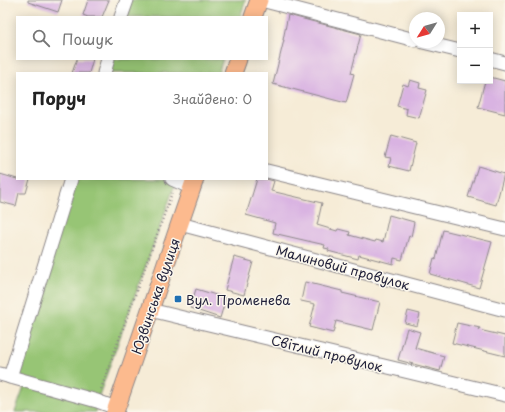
<!DOCTYPE html>
<html lang="uk">
<head>
<meta charset="utf-8">
<style>
	:root { --surface:#fff; --page:#f6f6f6; --text:#222; --muted:#767676; --line:#e0e0e0 }
	body { margin:0; font-family:"Playpen Sans",sans-serif; background:var(--page); color:var(--text) }
	.controls { position:absolute; right:12px; top:12px; display:grid; overflow:hidden; border-radius:0px; box-shadow:0 2px 10px #0003 }
	.controls button { width:36px; height:36px; display:grid; place-items:center; padding:0; border:0; border-bottom:1px solid var(--line); background:var(--surface); color:var(--text); font:20px sans-serif }
	.compass { position:absolute; left:409px; top:12px; width:36px; height:36px; border-radius:50%; background:var(--surface); box-shadow:0 2px 10px #0003; rotate:233deg }
	.list { margin:0; padding:0; list-style:none }
	h2 { display:flex; justify-content:space-between; align-items:center; height:52px; margin:0; padding:0 16px; font-size:17px }
	h2 small { font-size:13px; font-weight:400; color:var(--muted) }
	.icon { flex:none; width:22px; height:22px; fill:none; stroke:currentColor; stroke-width:2; stroke-linecap:round; stroke-linejoin:round }
	.map { position:relative; flex:none; width:505px; height:412px; overflow:hidden }
	.search { position:absolute; background:var(--surface); box-shadow:0 2px 10px #0003; left:16px; top:16px; width:252px; height:44px; display:flex; align-items:center; gap:10px; box-sizing:border-box; padding:0 14px; border-radius:0px; color:var(--muted); font-size:15px }
	.panel { position:absolute; background:var(--surface); box-shadow:0 2px 10px #0003; left:16px; top:72px; width:252px; height:108px; border-radius:0px }
	.map>svg:first-child { display:block }
</style>
</head>
<body>
<div class="map">
<svg width="505" height="412" viewBox="0 0 505 412">
	<rect width="100%" height="100%" fill="#fbf7ec"/>
	<filter id="ink" filterUnits="userSpaceOnUse"><feTurbulence type="fractalNoise" baseFrequency=".025" numOctaves="2"/><feDisplacementMap in="SourceGraphic" scale="8" xChannelSelector="R" yChannelSelector="G"/><feConvolveMatrix kernelMatrix="1 2 1 2 8 2 1 2 1" color-interpolation-filters="sRGB"/></filter>
	<filter id="wash" filterUnits="userSpaceOnUse"><feTurbulence type="fractalNoise" baseFrequency=".012" numOctaves="4" result="noise"/><feDisplacementMap in="SourceGraphic" scale="16" xChannelSelector="R" yChannelSelector="G"/><feGaussianBlur stdDeviation="0.9" result="paint"/><feColorMatrix in="noise" values="0 0 0 0 0 0 0 0 0 0 0 0 0 0 0 0 0 1.4 0 .05"/><feComposite in="paint" operator="in"/></filter>
	<g filter="url(#wash)">
		<rect width="100%" height="100%" fill="#f6ecd7"/>
		<g fill="#97c574" stroke="#5c7458">
			<path d="M127 0H246L240 17H121Z"/>
			<path d="M108 59H223L218 73H104Z"/>
			<path d="M71 179H177L97 401 95 412H15L26 382 10 377Z"/>
		</g>
		<g id="blocks">
			<g fill="#d9b3e2">
				<path d="M28 0H62L58 12 28 2Z"/>
				<path d="M88 0H109L102 17H88L83 15Z"/>
				<path d="M288 15 361 34 351 73 354 74 346 103 273 84 284 40H283Z"/>
				<path d="M77 59H93L89 73H72Z"/>
				<path d="M490 77 505 81V114L478 107 485 81H490Z"/>
				<path d="M410 80 420 83 419 88 427 90 419 118 406 115 407 109 397 106 403 84 408 86Z"/>
				<path d="M391 136 416 143 409 171 389 166 391 158 385 157Z"/>
				<path d="M478 166 504 174 496 205 468 197Z"/>
				<path d="M0 174 17 179H30L26 193H19L16 206 0 202Z"/>
				<path d="M257 179H266L274 181 271 191 322 203 317 225 337 231 338 229 350 232 349 235 375 242 376 240 383 242 389 215 414 222 411 237 409 236 402 260 394 258 393 264 359 255 358 259 328 251 329 249 324 248 325 245 273 233 275 223 246 215Z"/>
				<path d="M443 230 492 242 479 288 430 274 434 258 436 259Z"/>
				<path d="M234 257 253 262 244 295 225 290Z"/>
				<path d="M305 282 342 291V293L380 302 373 330 336 321 333 333 309 327 315 304 301 301Z"/>
				<path d="M196 289 226 298 220 318 190 308Z"/>
				<path d="M408 311 420 314 417 326 405 323Z"/>
				<path d="M457 323 480 328 479 330 505 336V356L452 343Z"/>
				<path d="M407 328 420 332 415 348 444 356 440 371 398 360Z"/>
			</g>
		</g>
	</g>
	<g filter="url(#ink)">
		<use href="#blocks" fill-opacity="0" stroke="#8c8789" stroke-width="1"/>
		<g fill="none" stroke-linecap="round" stroke-linejoin="round">
			<g stroke="#8c8789" stroke-width="15">
				<g id="minor">
					<path d="M261 0 415 40"/>
					<path d="M121 17 127 0"/>
					<path d="M423 42 460 51"/>
					<path d="M490 59 505 63"/>
					<path d="M104 73 108 59"/>
					<path d="M267 171 505 229"/>
					<path d="M172 179 192 188"/>
					<path d="M180 224 505 310"/>
					<path d="M150 310 505 395"/>
					<path d="M0 374 97 401 116 408"/>
					<path d="M10 377 71 179"/>
				</g>
			</g>
			<g stroke="#8c8789" stroke-width="19">
				<g id="major">
					<path d="M253 17 259 0"/>
					<path d="M233 73 238 59"/>
					<path d="M115 412 195 179"/>
				</g>
			</g>
			<path stroke="#8c8789" stroke-width="2.5" stroke-dasharray="1 3" stroke-linecap="butt" d="M101 389 172 193"/>
			<use href="#minor" stroke="#fff" stroke-width="13"/>
			<use href="#major" stroke="#fcba8e" stroke-width="17"/>
		</g>
	</g>
	<rect fill="#1f6fb2" stroke="#fbf7ec" stroke-width="1.5" x="174" y="295" width="8" height="8" rx="2"/>
	<g text-anchor="middle" dominant-baseline="central" stroke-width="3" stroke-linejoin="round" paint-order="stroke">
		<g font-size="13" fill="#22223b" stroke="#fbf7ec">
			<text transform="translate(343 267) rotate(15)">Малиновий провулок</text>
			<text transform="translate(155 296) rotate(-71)">Юзвинська вулиця</text>
			<text transform="translate(327 353) rotate(14)">Світлий провулок</text>
		</g>
		<g font-size="13" fill="#22223b" stroke="#fbf7ec" text-anchor="start">
			<text x="186" y="299">Вул. Променева</text>
		</g>
	</g>
</svg>
<div class="controls">
<button>+</button>
<button>−</button>
</div>
<svg class="compass" viewBox="-18 -18 36 36"><path d="M0-13l5 13h-10z" fill="#e53935"/><path d="M0 13l5-13h-10z" fill="#767676"/></svg>
<div class="search"><svg class="icon" aria-label="search" viewBox="0 0 24 24"><circle cx="10" cy="10" r="6"/><path d="M15 15l6 6"/></svg>Пошук</div>
<section class="panel">
<h2>Поруч<small>Знайдено: 0</small></h2>
<ul class="list">
</ul>
</section>
</div>
</body>
</html>
